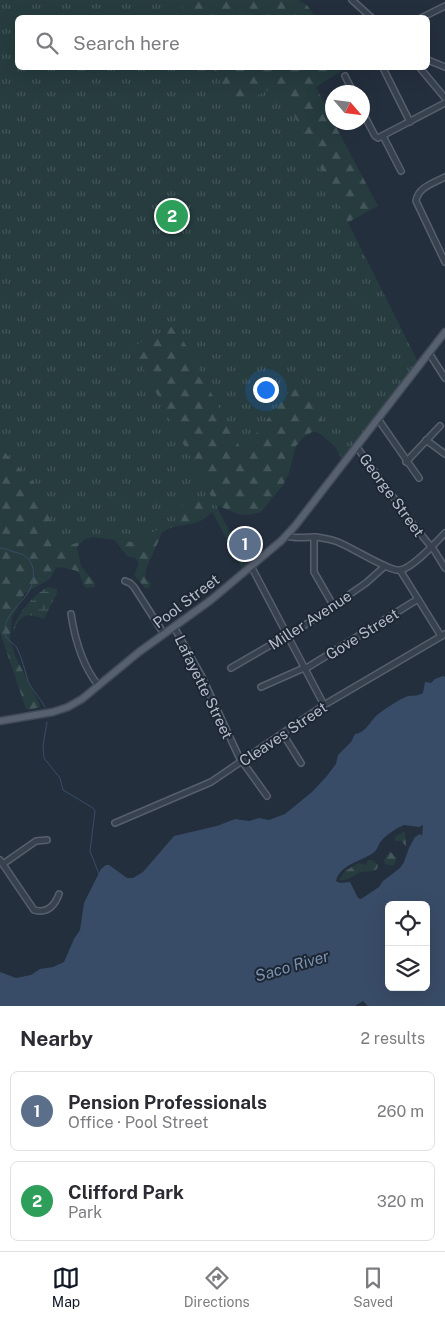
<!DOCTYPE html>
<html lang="en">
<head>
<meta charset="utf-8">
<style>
	:root { --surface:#fff; --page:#f2f2f3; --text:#2b2b33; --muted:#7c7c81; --line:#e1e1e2; --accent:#111827 }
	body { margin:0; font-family:"Public Sans",sans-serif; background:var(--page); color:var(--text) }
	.controls { position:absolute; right:15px; bottom:15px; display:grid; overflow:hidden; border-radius:8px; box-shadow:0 5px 20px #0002 }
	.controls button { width:45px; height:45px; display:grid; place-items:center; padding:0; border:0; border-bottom:1px solid var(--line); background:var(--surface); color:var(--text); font:25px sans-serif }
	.compass { position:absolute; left:325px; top:85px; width:45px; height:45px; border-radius:50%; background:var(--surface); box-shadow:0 5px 20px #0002; rotate:118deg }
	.you { position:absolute; left:265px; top:389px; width:18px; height:18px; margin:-12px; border:4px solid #fff; border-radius:50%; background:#1a73e8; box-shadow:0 0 0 8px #1a73e833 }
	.badge { display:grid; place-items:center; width:32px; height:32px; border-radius:50%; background:var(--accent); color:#fff; font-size:16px; font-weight:700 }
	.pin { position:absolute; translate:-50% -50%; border:2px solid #fff; box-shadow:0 1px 5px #0006 }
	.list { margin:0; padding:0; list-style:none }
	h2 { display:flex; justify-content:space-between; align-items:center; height:65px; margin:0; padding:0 20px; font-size:21px }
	h2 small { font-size:16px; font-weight:400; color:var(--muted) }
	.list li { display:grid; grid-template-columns:32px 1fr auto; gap:15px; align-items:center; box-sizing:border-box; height:80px; margin:0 10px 10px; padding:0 10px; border:1px solid var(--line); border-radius:8px }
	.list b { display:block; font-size:19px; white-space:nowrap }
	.list p { margin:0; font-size:16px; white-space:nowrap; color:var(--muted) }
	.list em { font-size:16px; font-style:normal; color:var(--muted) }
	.icon { flex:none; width:28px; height:28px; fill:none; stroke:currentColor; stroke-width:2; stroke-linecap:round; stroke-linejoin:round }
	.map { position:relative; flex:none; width:445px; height:1006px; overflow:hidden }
	.search { position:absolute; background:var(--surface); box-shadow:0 5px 20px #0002; left:15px; right:15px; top:15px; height:55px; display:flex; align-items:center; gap:12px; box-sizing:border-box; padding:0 18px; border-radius:8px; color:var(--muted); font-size:19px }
	.sheet { height:245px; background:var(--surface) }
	nav { display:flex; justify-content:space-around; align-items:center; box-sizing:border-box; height:70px; border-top:1px solid var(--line); background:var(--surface); font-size:14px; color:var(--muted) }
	nav a { display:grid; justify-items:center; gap:2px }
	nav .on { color:var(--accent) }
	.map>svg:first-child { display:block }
</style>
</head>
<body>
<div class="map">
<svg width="445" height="1006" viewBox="0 0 445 1006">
	<defs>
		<pattern id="forest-firs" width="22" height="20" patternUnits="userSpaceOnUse" patternTransform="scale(1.25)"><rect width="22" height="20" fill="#263c3f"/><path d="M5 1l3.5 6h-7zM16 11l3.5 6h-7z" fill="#435659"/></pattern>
		<pattern id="wetland-marsh" width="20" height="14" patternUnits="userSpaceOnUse" patternTransform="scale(1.25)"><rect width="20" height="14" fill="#263c3f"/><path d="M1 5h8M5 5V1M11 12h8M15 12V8" fill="none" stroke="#435659"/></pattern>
		<pattern id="park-tufts" width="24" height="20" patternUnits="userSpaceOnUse" patternTransform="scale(1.25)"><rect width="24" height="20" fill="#263c3f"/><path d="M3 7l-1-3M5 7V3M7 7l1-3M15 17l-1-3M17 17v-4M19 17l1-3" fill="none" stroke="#435659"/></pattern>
	</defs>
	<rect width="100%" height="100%" fill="#242f3e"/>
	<g fill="url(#forest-firs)">
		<path d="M0 0H298L307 5 315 17 18 18V68H346L316 87 332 119V122L334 123 378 206 343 225 344 455 322 435 316 432H312L303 438 296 446 289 473 283 485 261 512 249 515 237 514 219 506C213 511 207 518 200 521 187 527 173 523 162 533L146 569 145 578 151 583 149 588H145L134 575 138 566V562L135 558 127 556 113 538 89 535 77 547 81 566 95 583V587L87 588 84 586 80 575 77 571 61 567 56 568 50 579 25 593 12 617 10 637 15 656 39 703 40 707 28 710 26 709 0 632Z"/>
		<path d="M403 832H405L406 846 401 841H395V837Z"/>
		<path d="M390 851 395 857 397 858 393 866 385 864 384 860Z"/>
		<path d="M368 860H373L378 865 377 869C372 872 368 871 362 872 353 874 348 882 339 880L345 871 359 863 366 865Z"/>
	</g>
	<path fill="url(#wetland-marsh)" d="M48 587 57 589V593L44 619C27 612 19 615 13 633 12 619 36 592 48 587Z"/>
	<path fill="url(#park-tufts)" d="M0 0H179L188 17 18 18V68H213L234 107 279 85 418 362 342 460 300 378 242 451 175 325 132 347 247 564 242 568 208 504C199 498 193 497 183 501L181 518 132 542 92 537 63 548 33 482 0 448Z"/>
	<path fill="#394c67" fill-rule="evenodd" d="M443 676 445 677V1006H368L363 1001 355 1006H0V972L16 978 31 975 40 969 53 967 64 962 74 939 80 930 84 903 101 869 106 865H109L127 878H133L143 872 174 836 217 826 235 819 249 821 259 818 269 820 285 814 312 792 326 777 336 764 338 755 351 742 355 734C367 733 371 718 381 712 388 707 400 699 408 696 415 695 415 697 423 693L425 682 431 683 435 679ZM404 825 419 827 423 825 422 836 420 834 415 837 409 848 404 862 400 868 383 881 379 887 361 899 358 898 350 882 340 883 336 881C339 865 362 861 373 853 378 850 378 844 382 840 387 834 397 828 404 825ZM389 905H426V987H389Z"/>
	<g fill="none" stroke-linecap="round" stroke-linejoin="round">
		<g stroke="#394c67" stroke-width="1">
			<path d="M0 548C7 548 11 552 18 553 35 557 37 577 29 591 22 604 2 616 5 634 6 640 14 643 17 648 22 658 25 671 28 681 31 689 41 699 45 707"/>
			<path d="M47 722 43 746 44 758 60 778 63 790 93 808 95 811 90 851 99 874"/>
		</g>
		<g stroke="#565f6c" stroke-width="8">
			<g id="minor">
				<path d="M352 0 372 18"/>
				<path d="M421 18 445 6"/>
				<path d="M428 60 445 67"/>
				<path d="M383 68 410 122"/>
				<path d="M420 68 445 98"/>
				<path d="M345 76 353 92"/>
				<path d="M362 111 375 136 378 138 445 103"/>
				<path d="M383 136 401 171"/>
				<path d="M445 177C434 183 418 187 416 201L445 262"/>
				<path d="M429 353 445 378"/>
				<path d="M378 419 419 478"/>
				<path d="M426 440 445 454"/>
				<path d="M356 446 418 531 434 550 445 568"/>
				<path d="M406 462 440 426"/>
				<path d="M286 536C295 539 307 537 316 537 323 538 329 539 335 541 351 546 390 573 401 570 415 566 435 543 445 533"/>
				<path d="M314 537V572L333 605"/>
				<path d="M251 566 324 705"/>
				<path d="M400 570 441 636"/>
				<path d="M125 581 130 583 134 587 164 634"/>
				<path d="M71 614C75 640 82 665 98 685"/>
				<path d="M174 627 202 677 239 757 267 796"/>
				<path d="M231 668 305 625 366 583 385 566"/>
				<path d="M305 669 418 599"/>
				<path d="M261 687 304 668"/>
				<path d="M283 734 301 763"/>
				<path d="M115 823 211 782 324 705 445 634"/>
				<path d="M0 860 34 910C48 914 55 905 59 894"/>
				<path d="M3 864 36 841 47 840"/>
			</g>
		</g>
		<g stroke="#414a57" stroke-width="9">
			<path id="major" d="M0 721 53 712 68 707 82 699 139 652 211 600 281 541 295 526 445 332"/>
		</g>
		<use href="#minor" stroke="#38414e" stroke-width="5"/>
		<use href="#major" stroke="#56606e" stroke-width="6"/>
	</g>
	<g text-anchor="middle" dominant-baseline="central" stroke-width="4" stroke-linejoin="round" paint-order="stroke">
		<g font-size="15" fill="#b4bcc9" stroke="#1d2633">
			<text transform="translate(392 495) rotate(54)">George Street</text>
			<text transform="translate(186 601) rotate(-37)">Pool Street</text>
			<text transform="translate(310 620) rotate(-33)">Miller Avenue</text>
			<text transform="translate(362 634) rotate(-32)">Gove Street</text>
			<text transform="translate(204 687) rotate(64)">Lafayette Street</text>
			<text transform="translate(283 734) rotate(-34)">Cleaves Street</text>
		</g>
		<g font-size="16" font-style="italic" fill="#7c92b1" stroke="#1d2633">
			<text transform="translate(292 966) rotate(-16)">Saco River</text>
		</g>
	</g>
</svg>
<div class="controls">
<button><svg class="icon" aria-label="locate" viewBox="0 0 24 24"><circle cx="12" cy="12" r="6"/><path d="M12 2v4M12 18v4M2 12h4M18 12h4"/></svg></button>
<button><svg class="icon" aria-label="layers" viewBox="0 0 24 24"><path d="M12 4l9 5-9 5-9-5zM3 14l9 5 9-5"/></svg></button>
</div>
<svg class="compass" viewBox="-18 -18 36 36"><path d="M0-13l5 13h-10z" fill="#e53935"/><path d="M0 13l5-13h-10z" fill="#7c7c81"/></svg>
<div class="you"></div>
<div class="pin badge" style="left:245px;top:544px;background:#5c6f8a">1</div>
<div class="pin badge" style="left:172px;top:216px;background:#2e9e5b">2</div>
<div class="search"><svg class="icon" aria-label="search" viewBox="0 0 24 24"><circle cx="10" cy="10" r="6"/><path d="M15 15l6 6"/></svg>Search here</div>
</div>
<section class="sheet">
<h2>Nearby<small>2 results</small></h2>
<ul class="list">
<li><span class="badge" style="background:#5c6f8a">1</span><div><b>Pension Professionals</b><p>Office · Pool Street</p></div><em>260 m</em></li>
<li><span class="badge" style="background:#2e9e5b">2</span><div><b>Clifford Park</b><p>Park</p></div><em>320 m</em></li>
</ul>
</section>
<nav>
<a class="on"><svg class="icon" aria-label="map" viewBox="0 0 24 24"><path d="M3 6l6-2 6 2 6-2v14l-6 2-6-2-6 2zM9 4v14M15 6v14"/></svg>Map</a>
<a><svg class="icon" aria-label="directions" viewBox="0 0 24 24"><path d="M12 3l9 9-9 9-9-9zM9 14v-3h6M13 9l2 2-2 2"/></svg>Directions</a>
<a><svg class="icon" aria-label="saved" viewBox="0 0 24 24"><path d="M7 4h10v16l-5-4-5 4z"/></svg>Saved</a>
</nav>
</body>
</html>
